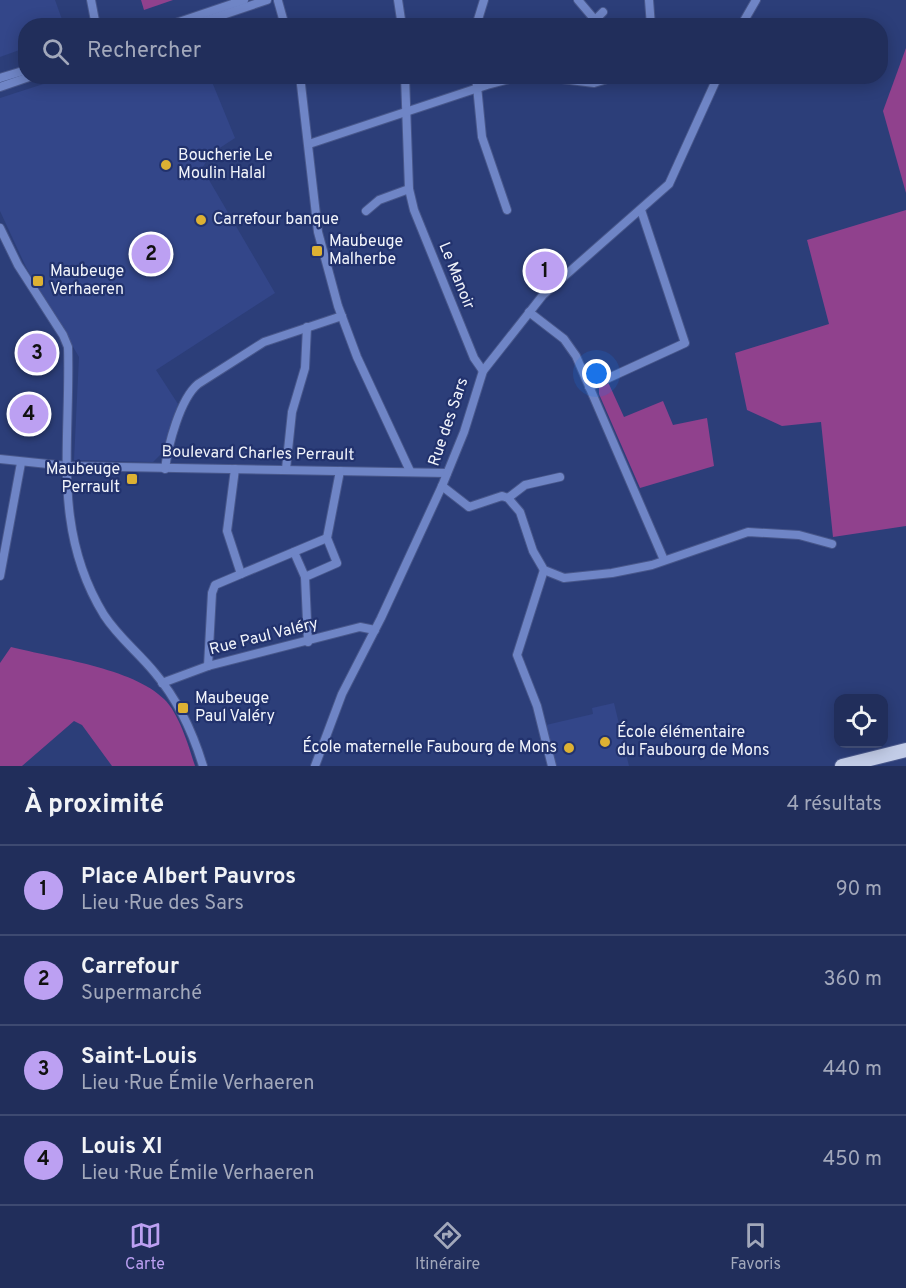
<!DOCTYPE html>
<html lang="fr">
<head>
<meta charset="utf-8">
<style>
	:root { --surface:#212e5b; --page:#293661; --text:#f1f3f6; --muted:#a2a8bb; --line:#3e4a71; --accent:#bca0f2 }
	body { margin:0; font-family:Overpass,sans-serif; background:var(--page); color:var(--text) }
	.controls { position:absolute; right:18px; bottom:18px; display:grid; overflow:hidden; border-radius:12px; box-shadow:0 3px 15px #0003 }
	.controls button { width:54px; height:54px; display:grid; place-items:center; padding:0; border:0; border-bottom:2px solid var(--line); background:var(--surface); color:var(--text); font:30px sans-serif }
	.you { position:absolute; left:597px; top:374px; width:21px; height:21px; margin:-15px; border:4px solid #fff; border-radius:50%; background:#1a73e8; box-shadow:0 0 0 9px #1a73e833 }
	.badge { display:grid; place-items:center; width:39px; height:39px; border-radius:50%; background:var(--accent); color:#111; font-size:20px; font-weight:700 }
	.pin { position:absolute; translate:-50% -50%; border:3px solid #fff; box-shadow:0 2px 6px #0006 }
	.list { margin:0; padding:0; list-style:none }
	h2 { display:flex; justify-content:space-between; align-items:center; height:78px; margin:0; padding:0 24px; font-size:26px }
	h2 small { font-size:20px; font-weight:400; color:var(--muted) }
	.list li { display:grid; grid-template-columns:39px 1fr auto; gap:18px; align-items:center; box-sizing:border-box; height:90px; padding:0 24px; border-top:2px solid var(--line) }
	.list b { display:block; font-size:22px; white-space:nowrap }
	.list p { margin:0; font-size:20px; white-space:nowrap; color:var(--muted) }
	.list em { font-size:20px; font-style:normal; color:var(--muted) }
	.icon { flex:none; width:33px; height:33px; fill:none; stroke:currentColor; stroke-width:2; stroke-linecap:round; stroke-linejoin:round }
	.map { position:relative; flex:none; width:906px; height:766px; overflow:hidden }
	.search { position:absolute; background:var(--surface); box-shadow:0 3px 15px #0003; left:18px; right:18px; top:18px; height:66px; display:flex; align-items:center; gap:15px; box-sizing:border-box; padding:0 21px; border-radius:24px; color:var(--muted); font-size:22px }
	.sheet { height:438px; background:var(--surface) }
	nav { display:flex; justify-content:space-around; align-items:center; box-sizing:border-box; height:84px; border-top:2px solid var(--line); background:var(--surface); font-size:16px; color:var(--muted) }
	nav a { display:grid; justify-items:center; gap:3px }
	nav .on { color:var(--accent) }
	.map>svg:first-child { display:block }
</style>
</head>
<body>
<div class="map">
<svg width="906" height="766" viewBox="0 0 906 766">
	<rect width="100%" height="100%" fill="#2c3e79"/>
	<g fill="#334689">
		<path d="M0 0H55L64 25 26 26 25 48 0 57Z"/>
		<path d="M65 77H210L235 138 212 153 202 168 275 293 156 370 178 404 162 453 153 462 74 460 79 357 26 267 0 211V98Z"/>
		<path d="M614 703 629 766H556L546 725 593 714 592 708Z"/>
	</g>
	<g fill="#90418d">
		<path d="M141 0H173L144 10Z"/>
		<path d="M906 48V193L883 111Z"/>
		<path d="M906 210V526L833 537 821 422 782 426 747 410 735 353 829 324 807 240Z"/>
		<path d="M608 382 624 417 663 401 673 425 707 418 714 466 640 488 599 394V386Z"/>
		<path d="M11 647C54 658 133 668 164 699 179 713 189 747 195 766H112L82 725 74 721 22 766H0V663Z"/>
	</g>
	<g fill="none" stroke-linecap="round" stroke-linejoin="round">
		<g stroke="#48578b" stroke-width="10">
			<g id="street">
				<path d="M91 0 96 26"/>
				<path d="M398 0 402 26"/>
				<path d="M578 0 595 20 588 26"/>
				<path d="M649 0 651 26"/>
				<path d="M278 1 285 26"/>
				<path d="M595 20 603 12"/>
				<path d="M167 26 244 0"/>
				<path d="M190 26 267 0"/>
				<path d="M476 26 484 0"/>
				<path d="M741 26 756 0"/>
				<path d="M300 76 318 232 338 306 357 357 410 471"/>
				<path d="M405 76 409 189 414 210 474 358 483 371"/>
				<path d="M476 76 482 137 507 210"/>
				<path d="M538 76 594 83 617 76"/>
				<path d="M0 78 26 70"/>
				<path d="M0 87 32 76"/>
				<path d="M309 144 487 85 521 76"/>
				<path d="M366 211 379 200 409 189"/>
				<path d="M0 228 18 265 63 335 68 347C71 442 51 529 104 615 119 638 138 652 155 673 177 699 193 733 203 766"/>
				<path d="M529 312 564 339 576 356 664 560"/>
				<path d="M589 387 685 343 641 210"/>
				<path d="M0 459 67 466 447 473"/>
				<path d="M165 469C168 445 180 399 198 384L264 342 342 316"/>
				<path d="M286 469 292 412 305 368 307 327"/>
				<path d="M442 486 469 507 502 496 508 498 520 512 533 551 544 570 564 578 612 573 652 565 748 532 799 535 832 544"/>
				<path d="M508 498 525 485 560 477"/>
				<path d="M294 552 305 577"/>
				<path d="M544 570 517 655 537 706 552 766"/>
				<path d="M241 574 327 538"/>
				<path d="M0 576 21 463"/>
				<path d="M308 642 305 577 337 563 327 538 340 471"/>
				<path d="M208 666 212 593 215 585 241 574 227 531 235 469"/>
				<path d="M162 683 208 666 360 627 375 630"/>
				<path d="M315 766 342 694 381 618 442 486 464 432 483 371 543 295 669 184 718 76"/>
			</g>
		</g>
		<g stroke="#48578b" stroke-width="16">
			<path id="primary" d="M842 766 906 750"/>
		</g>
		<use href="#street" stroke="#6f85c6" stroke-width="8"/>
		<use href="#primary" stroke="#c2cce7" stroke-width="14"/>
	</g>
	<g fill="#ddb133" stroke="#22326d" stroke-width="2">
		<circle cx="166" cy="165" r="6"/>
		<circle cx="201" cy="220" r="6"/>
		<rect x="311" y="245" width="12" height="12" rx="3"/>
		<rect x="32" y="275" width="12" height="12" rx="3"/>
		<rect x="126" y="473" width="12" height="12" rx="3"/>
		<rect x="177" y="702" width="12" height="12" rx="3"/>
		<circle cx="605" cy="742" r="6"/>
		<circle cx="569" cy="748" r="6"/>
	</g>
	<g text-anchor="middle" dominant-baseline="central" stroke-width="4.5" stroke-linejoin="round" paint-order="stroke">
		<g font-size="16" fill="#f1f4fb" stroke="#22326d" text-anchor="start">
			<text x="178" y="156">Boucherie Le<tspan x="178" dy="18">Moulin Halal</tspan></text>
			<text x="213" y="220">Carrefour banque</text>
			<text x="329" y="242">Maubeuge<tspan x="329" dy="18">Malherbe</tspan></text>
			<text x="50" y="272">Maubeuge<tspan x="50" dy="18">Verhaeren</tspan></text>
			<text x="120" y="470" text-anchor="end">Maubeuge<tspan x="120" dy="18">Perrault</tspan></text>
			<text x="195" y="699">Maubeuge<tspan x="195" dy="18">Paul Valéry</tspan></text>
			<text x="617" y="733">École élémentaire<tspan x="617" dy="18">du Faubourg de Mons</tspan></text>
			<text x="557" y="748" text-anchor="end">École maternelle Faubourg de Mons</text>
		</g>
		<g font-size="16" fill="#f1f4fb" stroke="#22326d">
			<text transform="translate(456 276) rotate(68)">Le Manoir</text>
			<text transform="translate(449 422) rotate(-71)">Rue des Sars</text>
			<text transform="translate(258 454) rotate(1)">Boulevard Charles Perrault</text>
			<text transform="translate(264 637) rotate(-14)">Rue Paul Valéry</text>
		</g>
	</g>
</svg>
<div class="controls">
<button><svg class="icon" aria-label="locate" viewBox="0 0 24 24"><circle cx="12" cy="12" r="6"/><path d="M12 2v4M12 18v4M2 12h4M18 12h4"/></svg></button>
</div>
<div class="you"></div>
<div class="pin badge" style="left:545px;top:271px">1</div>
<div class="pin badge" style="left:151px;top:254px">2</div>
<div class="pin badge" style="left:37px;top:353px">3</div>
<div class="pin badge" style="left:29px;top:414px">4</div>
<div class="search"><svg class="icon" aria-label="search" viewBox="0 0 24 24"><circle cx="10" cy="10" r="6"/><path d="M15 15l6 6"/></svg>Rechercher</div>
</div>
<section class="sheet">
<h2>À proximité<small>4 résultats</small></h2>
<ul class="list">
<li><span class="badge">1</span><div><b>Place Albert Pauvros</b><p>Lieu · Rue des Sars</p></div><em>90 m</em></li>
<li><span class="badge">2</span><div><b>Carrefour</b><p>Supermarché</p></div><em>360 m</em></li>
<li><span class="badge">3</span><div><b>Saint-Louis</b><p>Lieu · Rue Émile Verhaeren</p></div><em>440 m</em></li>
<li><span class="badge">4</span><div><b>Louis XI</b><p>Lieu · Rue Émile Verhaeren</p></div><em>450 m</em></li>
</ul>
</section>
<nav>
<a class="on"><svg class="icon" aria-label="map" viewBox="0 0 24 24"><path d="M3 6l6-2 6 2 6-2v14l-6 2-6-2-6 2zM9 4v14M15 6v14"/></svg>Carte</a>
<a><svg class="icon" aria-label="directions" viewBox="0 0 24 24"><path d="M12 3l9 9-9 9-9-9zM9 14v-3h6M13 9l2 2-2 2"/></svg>Itinéraire</a>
<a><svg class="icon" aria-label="saved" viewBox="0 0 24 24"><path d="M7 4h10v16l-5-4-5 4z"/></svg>Favoris</a>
</nav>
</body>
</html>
